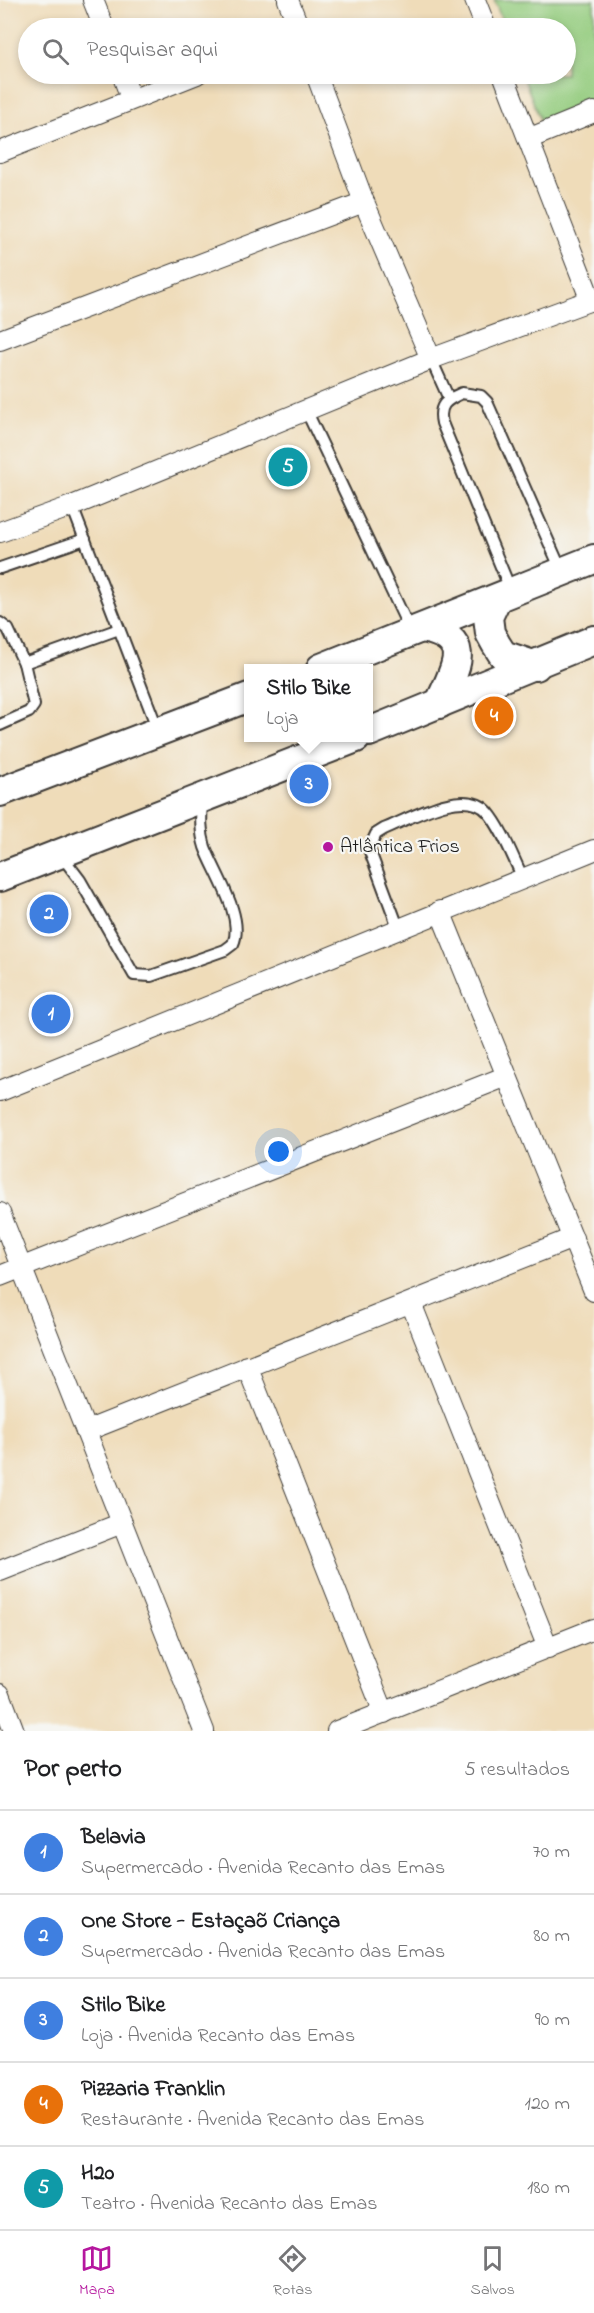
<!DOCTYPE html>
<html lang="pt">
<head>
<meta charset="utf-8">
<style>
	:root { --surface:#fff; --page:#f6f6f6; --text:#202124; --muted:#757577; --line:#e0e0e0; --accent:#b5179e }
	body { margin:0; font-family:"Indie Flower",sans-serif; background:var(--page); color:var(--text) }
	.you { position:absolute; left:279px; top:1152px; width:21px; height:21px; margin:-15px; border:4px solid #fff; border-radius:50%; background:#1a73e8; box-shadow:0 0 0 9px #1a73e833 }
	.badge { display:grid; place-items:center; width:39px; height:39px; border-radius:50%; background:var(--accent); color:#fff; font-size:20px; font-weight:700 }
	.pin { position:absolute; translate:-50% -50%; border:3px solid #fff; box-shadow:0 2px 6px #0006 }
	.popup { position:absolute; left:244px; top:664px; width:129px; height:78px; box-sizing:border-box; display:grid; place-content:center; border-radius:0px; background:var(--surface); filter:drop-shadow(0 2px 4px #0005); font-size:20px; white-space:nowrap; color:var(--muted) }
	.popup b { font-size:22px; color:var(--text) }
	.popup::after { content:''; position:absolute; left:50%; top:100%; margin-left:-12px; border:12px solid transparent; border-top-color:var(--surface) }
	.list { margin:0; padding:0; list-style:none }
	h2 { display:flex; justify-content:space-between; align-items:center; height:78px; margin:0; padding:0 24px; font-size:26px }
	h2 small { font-size:20px; font-weight:400; color:var(--muted) }
	.list li { display:grid; grid-template-columns:39px 1fr auto; gap:18px; align-items:center; box-sizing:border-box; height:84px; padding:0 24px; border-top:2px solid var(--line) }
	.list b { display:block; font-size:22px; white-space:nowrap }
	.list p { margin:0; font-size:20px; white-space:nowrap; color:var(--muted) }
	.list em { font-size:20px; font-style:normal; color:var(--muted) }
	.icon { flex:none; width:33px; height:33px; fill:none; stroke:currentColor; stroke-width:2; stroke-linecap:round; stroke-linejoin:round }
	.map { position:relative; flex:none; width:594px; height:1731px; overflow:hidden }
	.search { position:absolute; background:var(--surface); box-shadow:0 3px 9px #0003; left:18px; right:18px; top:18px; height:66px; display:flex; align-items:center; gap:15px; box-sizing:border-box; padding:0 21px; border-radius:33px; color:var(--muted); font-size:22px }
	.sheet { height:498px; background:var(--surface) }
	nav { display:flex; justify-content:space-around; align-items:center; box-sizing:border-box; height:84px; border-top:2px solid var(--line); background:var(--surface); font-size:16px; color:var(--muted) }
	nav a { display:grid; justify-items:center; gap:3px }
	nav .on { color:var(--accent) }
	.map>svg:first-child { display:block }
</style>
</head>
<body>
<div class="map">
<svg width="594" height="1731" viewBox="0 0 594 1731">
	<rect width="100%" height="100%" fill="#f6f6f2"/>
	<filter id="ink" filterUnits="userSpaceOnUse"><feTurbulence type="fractalNoise" baseFrequency=".0167" numOctaves="2"/><feDisplacementMap in="SourceGraphic" scale="12" xChannelSelector="R" yChannelSelector="G"/><feConvolveMatrix kernelMatrix="1 2 1 2 8 2 1 2 1" color-interpolation-filters="sRGB"/></filter>
	<filter id="wash" filterUnits="userSpaceOnUse"><feTurbulence type="fractalNoise" baseFrequency=".008" numOctaves="4" result="noise"/><feDisplacementMap in="SourceGraphic" scale="24" xChannelSelector="R" yChannelSelector="G"/><feGaussianBlur stdDeviation="1.35" result="paint"/><feColorMatrix in="noise" values="0 0 0 0 0 0 0 0 0 0 0 0 0 0 0 0 0 1.4 0 .05"/><feComposite in="paint" operator="in"/></filter>
	<g filter="url(#wash)">
		<rect width="100%" height="100%" fill="#efdcb9"/>
		<path fill="#94cc7f" stroke="#58744e" stroke-width="1.5" d="M494 0H594V100L542 124 522 74H566V28H505Z"/>
	</g>
	<g filter="url(#ink)">
		<g fill="none" stroke-linecap="round" stroke-linejoin="round">
			<g stroke="#3c3934" stroke-width="14">
				<g id="lane">
					<path d="M431 359 449 399"/>
					<path d="M306 410 410 630"/>
					<path d="M72 506 158 730"/>
					<path d="M0 568 85 539"/>
					<path d="M511 591 442 423C438 405 446 400 462 393L481 396 487 402 562 572"/>
					<path d="M0 623 8 629 24 663 119 629"/>
					<path d="M0 725 29 712 34 705 24 663"/>
					<path d="M61 855 80 880 134 975 151 976 225 950 233 944C245 917 215 874 205 847 200 831 201 816 202 800"/>
					<path d="M398 927 369 849 376 834 384 829C411 818 465 786 488 812 503 830 513 858 523 878"/>
				</g>
			</g>
			<g stroke="#3c3934" stroke-width="22">
				<g id="street">
					<path d="M93 0 104 28"/>
					<path d="M288 0 299 28"/>
					<path d="M475 0 486 28"/>
					<path d="M122 74 131 98"/>
					<path d="M316 74 364 202 431 359"/>
					<path d="M503 74 591 301"/>
					<path d="M528 139 594 112"/>
					<path d="M0 152 197 74"/>
					<path d="M0 340 364 202"/>
					<path d="M0 532 72 506 431 359 594 299"/>
					<path d="M440 911 594 1291"/>
					<path d="M0 1091 594 850"/>
					<path d="M0 1213 204 1731"/>
					<path d="M0 1276 507 1076"/>
					<path d="M411 1303 548 1648"/>
					<path d="M247 1366 384 1713"/>
					<path d="M86 1431 573 1238"/>
					<path d="M0 1571 122 1523"/>
					<path d="M0 1694 14 1731"/>
					<path d="M337 1731 594 1629"/>
				</g>
			</g>
			<g stroke="#3c3934" stroke-width="32">
				<g id="secondary">
					<path d="M496 600 488 617 490 633 496 644 503 655 536 666"/>
					<path d="M423 628C476 639 455 669 439 704"/>
					<path d="M321 668 594 559"/>
					<path d="M369 732 594 640"/>
					<path d="M0 792 249 697"/>
					<path d="M0 877 356 738"/>
				</g>
			</g>
			<use href="#lane" stroke="#fff" stroke-width="10"/>
			<use href="#street" stroke="#fff" stroke-width="20"/>
			<use href="#secondary" stroke="#fff" stroke-width="28"/>
		</g>
	</g>
	<circle fill="#b5179e" stroke="#f6f6f2" stroke-width="2" cx="328" cy="847" r="6"/>
	<g text-anchor="middle" dominant-baseline="central" stroke-width="4.5" stroke-linejoin="round" paint-order="stroke">
		<g font-size="20" fill="#1c1c1c" stroke="#f6f6f2" text-anchor="start">
			<text x="340" y="847">Atlântica Frios</text>
		</g>
	</g>
</svg>
<div class="you"></div>
<div class="pin badge" style="left:51px;top:1014px;background:#3f7fe0">1</div>
<div class="pin badge" style="left:49px;top:914px;background:#3f7fe0">2</div>
<div class="pin badge" style="left:309px;top:784px;background:#3f7fe0">3</div>
<div class="popup"><b>Stilo Bike</b>Loja</div>
<div class="pin badge" style="left:494px;top:716px;background:#e8710a">4</div>
<div class="pin badge" style="left:288px;top:467px;background:#0f9aa8">5</div>
<div class="search"><svg class="icon" aria-label="search" viewBox="0 0 24 24"><circle cx="10" cy="10" r="6"/><path d="M15 15l6 6"/></svg>Pesquisar aqui</div>
</div>
<section class="sheet">
<h2>Por perto<small>5 resultados</small></h2>
<ul class="list">
<li><span class="badge" style="background:#3f7fe0">1</span><div><b>Belavia</b><p>Supermercado · Avenida Recanto das Emas</p></div><em>70 m</em></li>
<li><span class="badge" style="background:#3f7fe0">2</span><div><b>One Store - Estaçaõ Criança</b><p>Supermercado · Avenida Recanto das Emas</p></div><em>80 m</em></li>
<li><span class="badge" style="background:#3f7fe0">3</span><div><b>Stilo Bike</b><p>Loja · Avenida Recanto das Emas</p></div><em>90 m</em></li>
<li><span class="badge" style="background:#e8710a">4</span><div><b>Pizzaria Franklin</b><p>Restaurante · Avenida Recanto das Emas</p></div><em>120 m</em></li>
<li><span class="badge" style="background:#0f9aa8">5</span><div><b>H20</b><p>Teatro · Avenida Recanto das Emas</p></div><em>180 m</em></li>
</ul>
</section>
<nav>
<a class="on"><svg class="icon" aria-label="map" viewBox="0 0 24 24"><path d="M3 6l6-2 6 2 6-2v14l-6 2-6-2-6 2zM9 4v14M15 6v14"/></svg>Mapa</a>
<a><svg class="icon" aria-label="directions" viewBox="0 0 24 24"><path d="M12 3l9 9-9 9-9-9zM9 14v-3h6M13 9l2 2-2 2"/></svg>Rotas</a>
<a><svg class="icon" aria-label="saved" viewBox="0 0 24 24"><path d="M7 4h10v16l-5-4-5 4z"/></svg>Salvos</a>
</nav>
</body>
</html>
